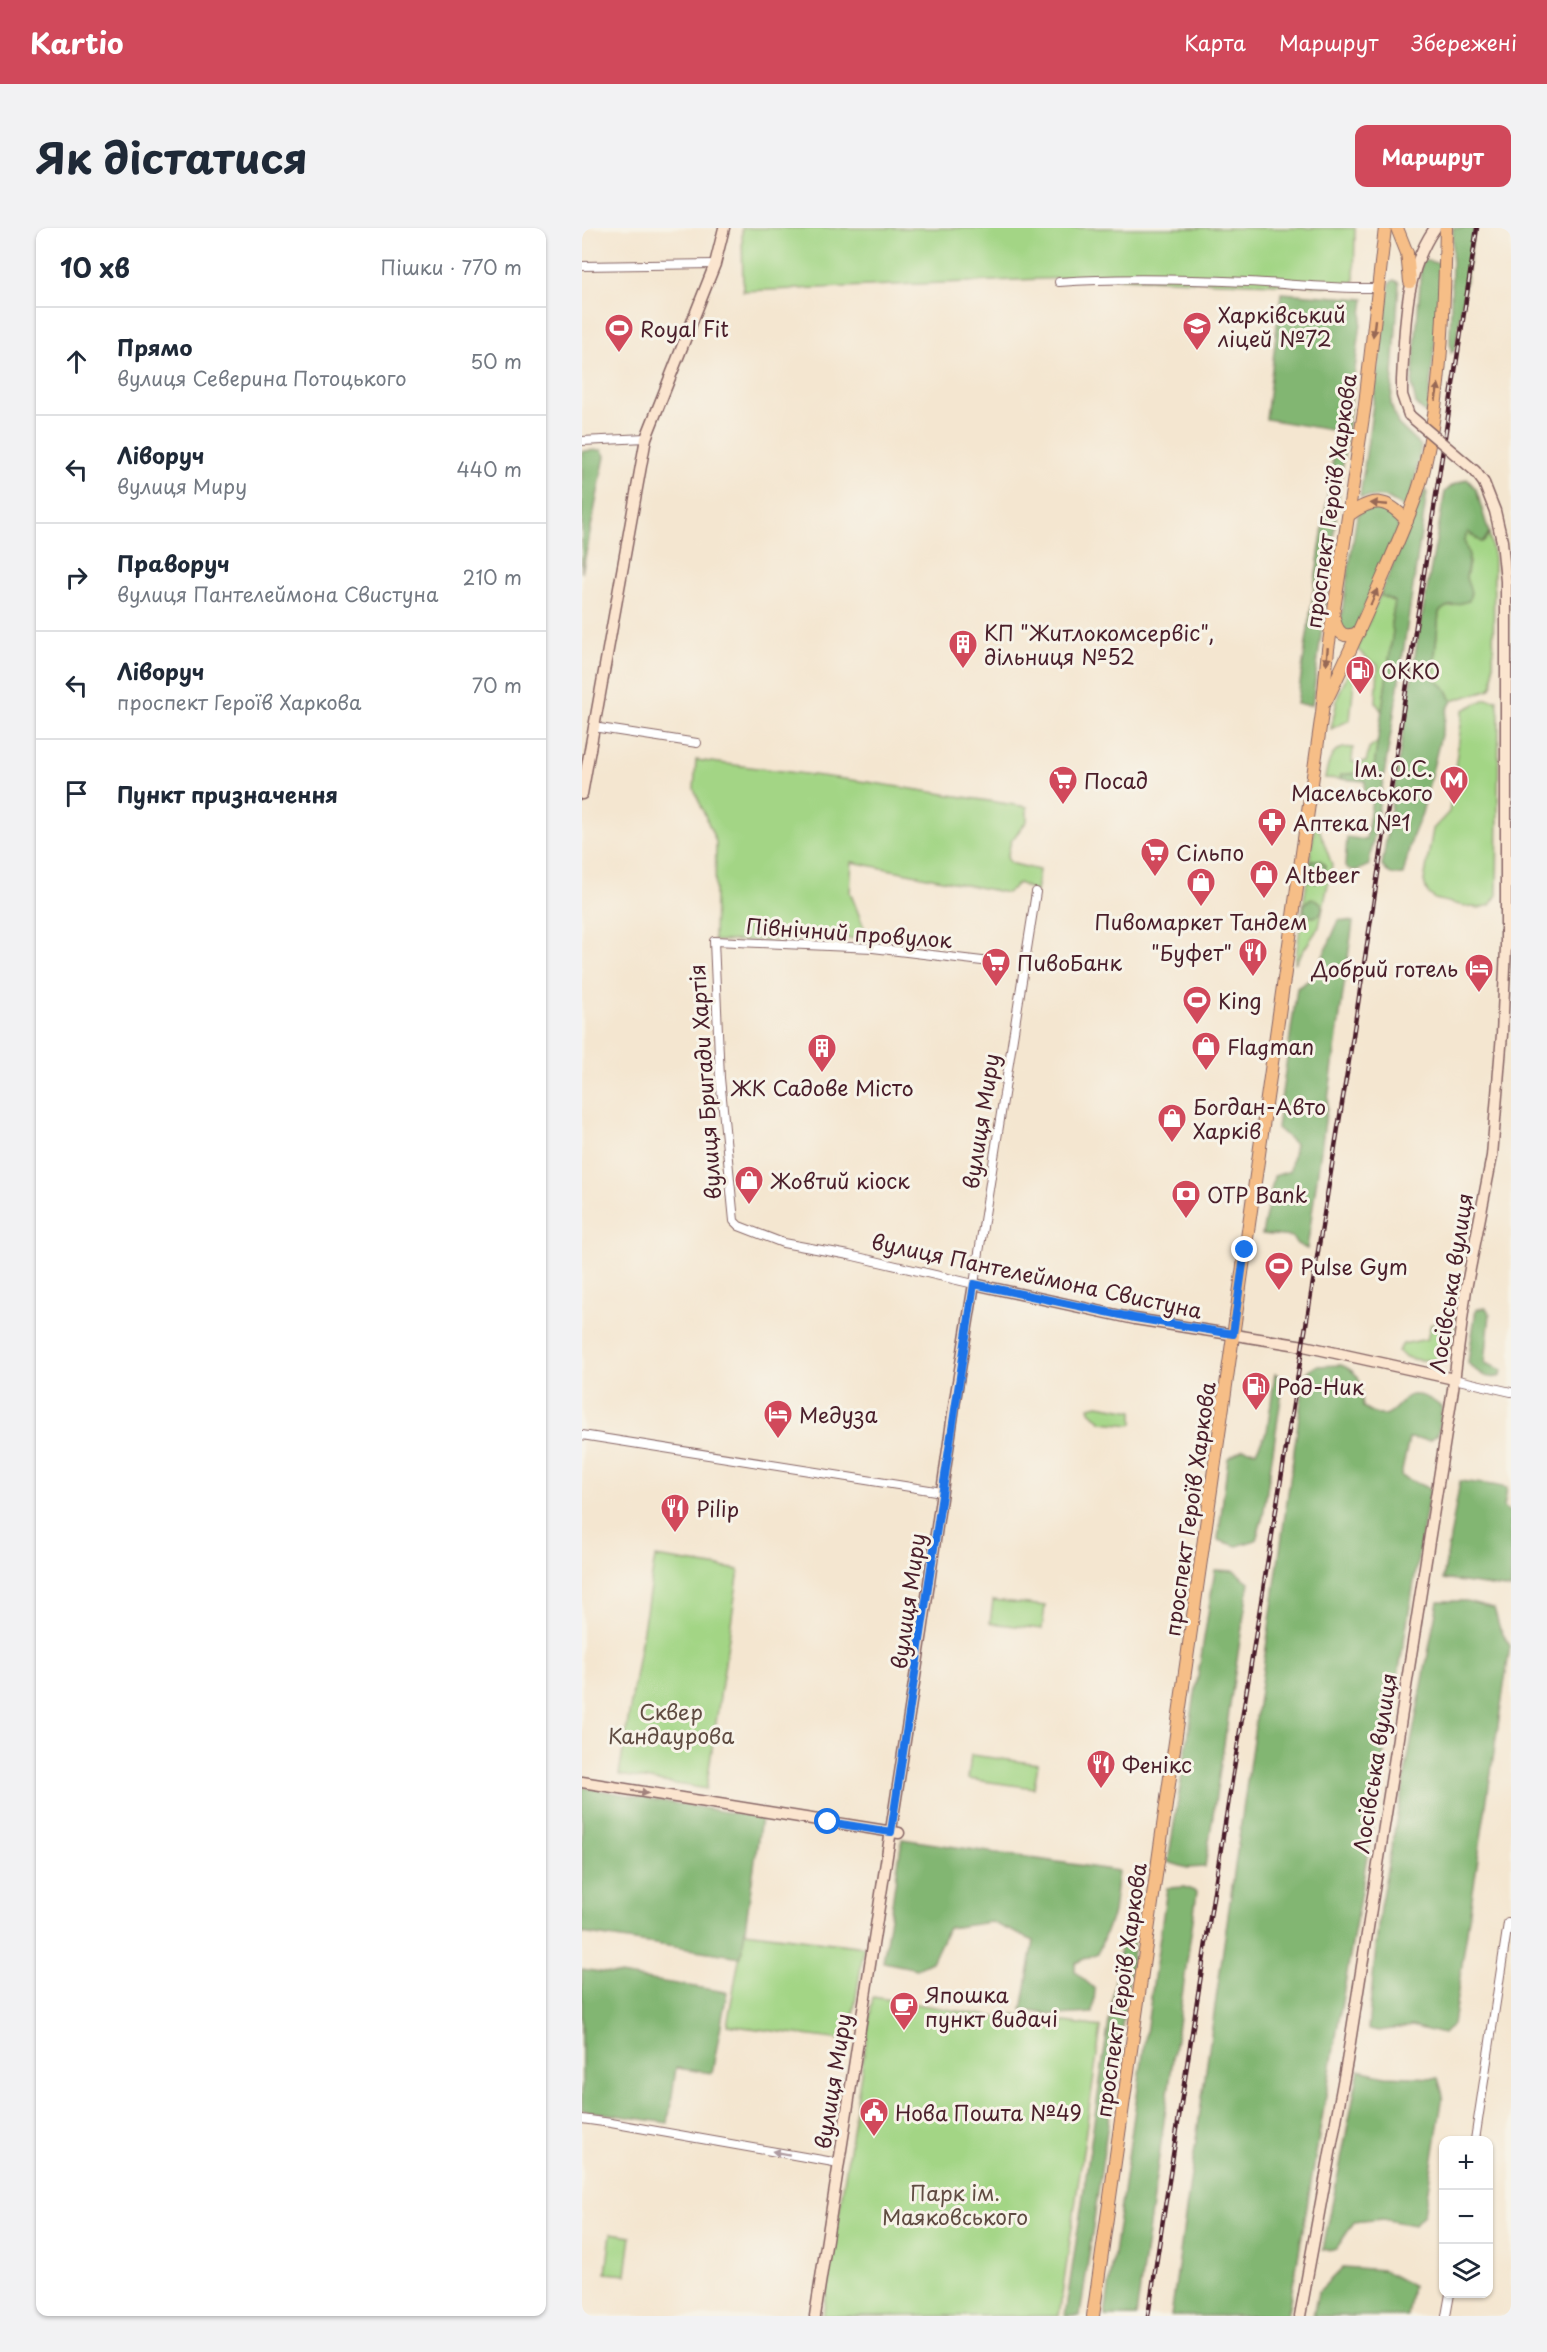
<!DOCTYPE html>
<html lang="uk">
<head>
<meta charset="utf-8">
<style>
	:root { --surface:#fff; --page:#f2f2f3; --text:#1f2937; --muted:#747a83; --line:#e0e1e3; --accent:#d1495b }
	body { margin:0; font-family:"Playpen Sans",sans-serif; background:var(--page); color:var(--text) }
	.controls { position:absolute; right:18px; bottom:18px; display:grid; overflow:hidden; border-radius:12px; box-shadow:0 2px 4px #0004 }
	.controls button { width:54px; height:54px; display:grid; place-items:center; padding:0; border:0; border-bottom:2px solid var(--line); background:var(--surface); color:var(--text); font:30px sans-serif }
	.stop { position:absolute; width:18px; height:18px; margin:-14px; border:4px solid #1a73e8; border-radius:50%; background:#fff }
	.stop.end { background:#1a73e8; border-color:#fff; box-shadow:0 2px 6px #0008 }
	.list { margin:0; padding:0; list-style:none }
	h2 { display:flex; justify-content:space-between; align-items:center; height:78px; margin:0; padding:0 24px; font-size:26px }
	h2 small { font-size:20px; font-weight:400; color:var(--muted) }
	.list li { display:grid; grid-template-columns:39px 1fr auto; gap:18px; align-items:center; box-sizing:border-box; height:108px; padding:0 24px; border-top:2px solid var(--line) }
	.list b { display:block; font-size:22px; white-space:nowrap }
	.list p { margin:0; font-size:20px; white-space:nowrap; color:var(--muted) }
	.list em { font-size:20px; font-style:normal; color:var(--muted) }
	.icon { flex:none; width:33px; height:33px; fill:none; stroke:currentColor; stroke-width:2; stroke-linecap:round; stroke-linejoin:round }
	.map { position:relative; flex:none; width:929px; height:2088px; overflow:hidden; border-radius:12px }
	header { display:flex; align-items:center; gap:36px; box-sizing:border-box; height:84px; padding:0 30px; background:var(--accent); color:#fff }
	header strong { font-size:28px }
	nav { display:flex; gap:33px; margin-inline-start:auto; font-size:21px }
	.intro { display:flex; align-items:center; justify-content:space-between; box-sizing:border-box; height:144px; padding:0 36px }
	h1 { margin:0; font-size:42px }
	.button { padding:15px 27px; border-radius:12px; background:var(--accent); color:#fff; font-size:21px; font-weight:700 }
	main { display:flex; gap:36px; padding:0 36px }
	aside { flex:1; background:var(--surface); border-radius:12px; box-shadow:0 2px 4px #0004 }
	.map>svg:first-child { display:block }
</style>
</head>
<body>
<header>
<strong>Kartio</strong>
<nav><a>Карта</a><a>Маршрут</a><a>Збережені</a></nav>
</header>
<div class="intro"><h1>Як дістатися</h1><a class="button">Маршрут</a></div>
<main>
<aside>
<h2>10 хв<small>Пішки · 770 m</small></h2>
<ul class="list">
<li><svg class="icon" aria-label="ahead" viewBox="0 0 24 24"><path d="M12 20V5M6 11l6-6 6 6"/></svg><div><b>Прямо</b><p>вулиця Северина Потоцького</p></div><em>50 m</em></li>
<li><svg class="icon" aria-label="left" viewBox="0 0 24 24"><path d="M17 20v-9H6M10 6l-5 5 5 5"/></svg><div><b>Ліворуч</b><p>вулиця Миру</p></div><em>440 m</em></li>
<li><svg class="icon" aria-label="right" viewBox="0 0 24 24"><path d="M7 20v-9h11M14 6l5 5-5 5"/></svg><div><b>Праворуч</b><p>вулиця Пантелеймона Свистуна</p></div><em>210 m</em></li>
<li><svg class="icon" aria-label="left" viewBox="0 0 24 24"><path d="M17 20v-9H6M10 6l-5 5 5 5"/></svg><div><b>Ліворуч</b><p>проспект Героїв Харкова</p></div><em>70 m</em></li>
<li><svg class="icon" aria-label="arrive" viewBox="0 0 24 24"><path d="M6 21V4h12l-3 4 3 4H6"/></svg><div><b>Пункт призначення</b></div></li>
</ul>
</aside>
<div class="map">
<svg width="929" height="2088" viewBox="0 0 929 2088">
	<rect width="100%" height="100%" fill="#f7f3e8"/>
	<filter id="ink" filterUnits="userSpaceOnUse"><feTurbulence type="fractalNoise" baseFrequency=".0167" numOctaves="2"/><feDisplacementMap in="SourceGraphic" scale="12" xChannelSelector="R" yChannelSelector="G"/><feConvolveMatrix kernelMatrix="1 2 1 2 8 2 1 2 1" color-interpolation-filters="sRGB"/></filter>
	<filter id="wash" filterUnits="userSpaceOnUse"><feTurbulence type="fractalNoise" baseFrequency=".008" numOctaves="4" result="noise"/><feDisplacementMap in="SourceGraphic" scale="24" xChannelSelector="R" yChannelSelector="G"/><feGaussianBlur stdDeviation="1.35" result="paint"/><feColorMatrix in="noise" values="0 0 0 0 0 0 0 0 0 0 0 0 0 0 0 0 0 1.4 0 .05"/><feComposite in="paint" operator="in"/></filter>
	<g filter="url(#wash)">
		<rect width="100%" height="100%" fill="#f4e6d0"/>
		<g fill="#a3d585" stroke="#767a58" stroke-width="1.5">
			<path d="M160 0H773L772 59 510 49 161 63Z"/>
			<path d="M886 304 899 314 902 313 907 305 912 330 911 456 908 461 870 473 865 462 851 449 857 384 864 379 871 378 884 350 887 335V328L882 312Z"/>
			<path d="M798 367 813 374 809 395 811 403 800 484 794 475 796 437 788 433 775 421Z"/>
			<path d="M768 440 773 442 768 492 749 501 756 468Z"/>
			<path d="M904 471 915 472 917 487 915 667 908 677 897 680 878 677 853 671 845 664 842 653 851 601 867 584 881 482Z"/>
			<path d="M796 514 791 547 775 545 759 547 758 551 743 550C746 533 751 516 771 520L770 534H784L787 521Z"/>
			<path d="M114 532 285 554 445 579V593L429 613 425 630 428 635 457 642 454 664 437 655 425 665 270 634 268 664 286 710 132 713 134 614 112 561Z"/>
			<path d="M735 595 750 637 737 699 713 735 733 596Z"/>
			<path d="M875 1080C871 1106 876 1134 843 1132 833 1132 823 1131 816 1123L821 1116 845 1111 849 1096H852L855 1089Z"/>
			<path d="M516 1177 551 1183V1195L549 1197 520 1194 508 1183 507 1179Z"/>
			<path d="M73 1329 157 1342 124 1561 37 1547Z"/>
			<path d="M411 1372 463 1378 460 1401 408 1395Z"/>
			<path d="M389 1527 456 1536 452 1560 386 1551Z"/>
			<path d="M162 1704 282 1719 267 1813 145 1797Z"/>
			<path d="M291 1769 419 1790 432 1787 519 1799 477 2088H241Z"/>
			<path d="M29 2005 49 2008 44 2047 24 2045Z"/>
		</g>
		<g fill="#82b672" stroke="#666a4e" stroke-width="1.5">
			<path d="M871 0H892L873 122 869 125 868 112Z"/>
			<path d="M840 32 861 36 845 187 834 176 830 158Z"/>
			<path d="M812 52 817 55 809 177 816 196 839 218 831 261 824 281 803 269H778L808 55Z"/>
			<path d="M699 65 782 71 730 477 715 476 755 203 684 191Z"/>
			<path d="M20 222 23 228 0 345V223Z"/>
			<path d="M885 251 894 261 907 305 902 313 899 314 886 304 882 312 887 328 884 350 889 364 887 373 864 379 857 384 851 449 865 462 870 473 865 482 840 585 830 610 821 647C811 648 806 646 800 638L835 415 863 264 871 257Z"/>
			<path d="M843 262 845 265 811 493 787 637C777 642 772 645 763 639L765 609 784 612 790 572 782 563 783 553 758 551 759 547 775 545 791 546 811 403 809 395 813 374 798 367Z"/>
			<path d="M794 280 808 286 817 298 773 402 767 405 758 397 775 288 779 283Z"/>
			<path d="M730 632H738L743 637 744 645 734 655 728 653 726 647Z"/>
			<circle cx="731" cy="680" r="9"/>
			<path d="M757 692 771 694 725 1021 715 1016 710 1009 680 1006 692 948 708 943 713 916 695 900 715 760 732 749Z"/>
			<path d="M904 1080 908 1086 903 1135 920 1142 919 1148C905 1153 896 1145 886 1135L894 1081Z"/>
			<path d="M759 1137C783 1147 777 1156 781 1179 788 1183 795 1188 803 1187 811 1185 816 1177 822 1171 833 1161 851 1171 860 1180L856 1206 848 1212 827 1210 819 1248 848 1261 715 2036 705 2088H589L723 1146 734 1138Z"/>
			<path d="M693 1146 702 1151 681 1288 674 1312 655 1318 636 1312 646 1230 661 1221 674 1223 685 1203Z"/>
			<path d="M878 1253 911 1257 925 1260 922 1280 929 1285V1361L861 1351Z"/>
			<path d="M633 1342 652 1343 667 1354 623 1639 605 1640 586 1634Z"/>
			<path d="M856 1373H884L912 1380 918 1401 928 1418 871 1796 861 1806 830 1798 797 1803 786 1801 798 1679Z"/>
			<path d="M0 1559 179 1590 159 1729 0 1705Z"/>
			<path d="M320 1611 536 1643 531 1685 516 1725 493 1735V1744L513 1761 511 1785 474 1787 440 1782 452 1713 409 1694 366 1700 350 1734 335 1741 301 1734Z"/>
			<path d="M602 1659 615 1664 554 2088H523L585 1660Z"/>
			<path d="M539 1713 552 1715 498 2088H483Z"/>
			<path d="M0 1741 145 1764 130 1845 94 1840 86 1895 0 1882Z"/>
			<path d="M777 1842 804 1848 856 1850 861 1867 842 1986 832 1997 800 1991 772 1994 754 2021 741 2022Z"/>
			<path d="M761 2039 801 2042 830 2058 825 2088H731L736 2064Z"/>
		</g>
	</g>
	<g filter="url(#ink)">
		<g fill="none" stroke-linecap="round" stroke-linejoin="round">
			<g stroke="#866565" stroke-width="10">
				<g id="street">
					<path d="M0 38 133 36"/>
					<path d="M477 54C539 49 603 51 665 54 709 56 753 61 797 60"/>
					<path d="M0 213 64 210"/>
					<path d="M11 499 115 515"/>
					<path d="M400 733 291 720 132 713 138 850 152 993 157 998 201 1015 267 1027 392 1056 454 664"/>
					<path d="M872 1151 929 1164"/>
					<path d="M0 1207 360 1264"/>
					<path d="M0 1891 29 1895 257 1935"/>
					<path d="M893 1912 926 1695"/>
					<path d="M864 2088 868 2066"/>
				</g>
			</g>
			<g stroke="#866565" stroke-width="13">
				<g id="secondary">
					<path d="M827 187 820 167V152C823 100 822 44 853 0"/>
					<path d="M0 566 64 210 133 36 142 0"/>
					<path d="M0 1554 317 1605"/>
					<path d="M233 2088 340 1404 373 1172 392 1056 553 1091 722 1118 872 1151"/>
					<path d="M718 2088 765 1833 871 1161 884 1061 910 928 920 806 924 719V353L920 313 913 283 902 255"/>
				</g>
			</g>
			<g stroke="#866565" stroke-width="14">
				<g id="primary">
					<path d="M815 0 825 25 828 54"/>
					<path d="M767 287C791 269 805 270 825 293"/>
					<path d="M752 390C755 405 762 412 777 404"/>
					<path d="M744 473C765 430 784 387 803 344 817 310 833 277 842 241 860 162 862 81 864 0"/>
					<path d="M511 2088 740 485 746 421 783 176 803 0"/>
				</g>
			</g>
			<use href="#street" stroke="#fff" stroke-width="8"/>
			<use href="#secondary" stroke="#fbe5cf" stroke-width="10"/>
			<use href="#primary" stroke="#f6be87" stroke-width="12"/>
			<g stroke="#4a1f2b" stroke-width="4.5">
				<path id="rail" d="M566 2088 633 1657 771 808 895 0"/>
			</g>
			<use href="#rail" stroke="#f7f3e8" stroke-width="2" stroke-dasharray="7" stroke-linecap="butt"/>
			<g stroke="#866565" stroke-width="13" stroke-linecap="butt">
				<path id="secondary-bridge" d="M827 187 893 243 902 255"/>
			</g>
			<use href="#secondary-bridge" stroke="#fbe5cf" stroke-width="10"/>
		</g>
		<defs><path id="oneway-solid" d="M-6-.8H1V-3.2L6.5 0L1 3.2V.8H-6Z" transform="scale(1.5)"/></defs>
		<g fill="#976754">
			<use href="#oneway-solid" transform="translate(792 100) rotate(97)"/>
			<use href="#oneway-solid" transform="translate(855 164) rotate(-80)"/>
			<use href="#oneway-solid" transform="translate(797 276) rotate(-175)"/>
			<use href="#oneway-solid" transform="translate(792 369) rotate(-67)"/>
			<use href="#oneway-solid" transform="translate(745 428) rotate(95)"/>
		</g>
		<use fill="#a2827d" href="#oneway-solid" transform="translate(58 1564) rotate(9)"/>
		<use fill="#ae9aa0" href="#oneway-solid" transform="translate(199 1925) rotate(-170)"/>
	</g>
	<g fill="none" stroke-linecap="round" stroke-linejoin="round" filter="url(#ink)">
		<path stroke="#1a73e8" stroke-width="8" d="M246 1594 309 1604 392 1056 553 1090 651 1106 663 1022"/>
	</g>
	<defs>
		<g id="school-pin" transform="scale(1.5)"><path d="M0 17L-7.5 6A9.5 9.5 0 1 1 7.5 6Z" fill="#d1495b" stroke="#f7f3e8"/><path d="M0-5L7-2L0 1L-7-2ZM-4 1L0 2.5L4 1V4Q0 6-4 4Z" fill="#fff"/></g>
		<g id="stadium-pin" transform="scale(1.5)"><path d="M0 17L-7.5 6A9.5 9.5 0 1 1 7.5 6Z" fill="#d1495b" stroke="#f7f3e8"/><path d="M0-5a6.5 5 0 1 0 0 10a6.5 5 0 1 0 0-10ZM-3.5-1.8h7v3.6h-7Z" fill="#fff"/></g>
		<g id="building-pin" transform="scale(1.5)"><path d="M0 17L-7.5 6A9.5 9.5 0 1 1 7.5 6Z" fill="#d1495b" stroke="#f7f3e8"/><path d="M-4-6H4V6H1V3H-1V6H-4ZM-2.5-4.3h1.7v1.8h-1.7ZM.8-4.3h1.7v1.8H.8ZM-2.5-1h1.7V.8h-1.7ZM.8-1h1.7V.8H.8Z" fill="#fff"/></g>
		<g id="fuel-pin" transform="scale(1.5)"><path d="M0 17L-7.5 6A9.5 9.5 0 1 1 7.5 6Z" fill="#d1495b" stroke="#f7f3e8"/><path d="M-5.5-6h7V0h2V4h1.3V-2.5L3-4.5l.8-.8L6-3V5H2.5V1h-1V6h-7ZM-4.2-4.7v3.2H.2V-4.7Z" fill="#fff"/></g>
		<g id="supermarket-pin" transform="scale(1.5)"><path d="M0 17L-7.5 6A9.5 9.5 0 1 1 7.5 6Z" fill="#d1495b" stroke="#f7f3e8"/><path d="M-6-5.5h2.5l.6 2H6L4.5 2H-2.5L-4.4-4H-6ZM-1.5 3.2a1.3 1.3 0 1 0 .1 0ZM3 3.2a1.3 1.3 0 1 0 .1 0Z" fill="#fff"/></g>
		<g id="metro-pin" transform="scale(1.5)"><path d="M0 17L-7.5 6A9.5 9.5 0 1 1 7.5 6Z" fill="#d1495b" stroke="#f7f3e8"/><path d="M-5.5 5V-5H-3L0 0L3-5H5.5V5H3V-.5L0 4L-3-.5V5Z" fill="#fff"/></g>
		<g id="pharmacy-pin" transform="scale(1.5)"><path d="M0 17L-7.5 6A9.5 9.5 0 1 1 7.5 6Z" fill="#d1495b" stroke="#f7f3e8"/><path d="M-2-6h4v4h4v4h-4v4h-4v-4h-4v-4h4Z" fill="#fff"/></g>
		<g id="shop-pin" transform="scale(1.5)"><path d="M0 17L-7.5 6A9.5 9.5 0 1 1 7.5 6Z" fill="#d1495b" stroke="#f7f3e8"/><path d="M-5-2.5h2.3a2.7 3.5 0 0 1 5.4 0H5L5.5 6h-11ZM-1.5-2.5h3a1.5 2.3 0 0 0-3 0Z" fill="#fff"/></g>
		<g id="restaurant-pin" transform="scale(1.5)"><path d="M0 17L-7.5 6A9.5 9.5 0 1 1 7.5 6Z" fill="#d1495b" stroke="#f7f3e8"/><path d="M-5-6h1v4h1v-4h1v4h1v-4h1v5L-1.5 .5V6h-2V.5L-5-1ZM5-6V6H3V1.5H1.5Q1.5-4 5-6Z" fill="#fff"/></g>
		<g id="hotel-pin" transform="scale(1.5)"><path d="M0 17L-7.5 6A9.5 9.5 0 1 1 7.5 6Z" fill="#d1495b" stroke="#f7f3e8"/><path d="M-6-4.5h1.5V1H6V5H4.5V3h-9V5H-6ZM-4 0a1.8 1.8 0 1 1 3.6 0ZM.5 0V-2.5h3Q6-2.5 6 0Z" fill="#fff"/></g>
		<g id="bank-pin" transform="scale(1.5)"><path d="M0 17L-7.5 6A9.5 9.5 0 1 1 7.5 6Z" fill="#d1495b" stroke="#f7f3e8"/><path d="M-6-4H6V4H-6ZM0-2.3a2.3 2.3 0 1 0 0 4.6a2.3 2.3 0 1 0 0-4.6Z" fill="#fff"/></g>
		<g id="cafe-pin" transform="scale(1.5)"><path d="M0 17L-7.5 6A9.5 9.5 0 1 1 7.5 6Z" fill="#d1495b" stroke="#f7f3e8"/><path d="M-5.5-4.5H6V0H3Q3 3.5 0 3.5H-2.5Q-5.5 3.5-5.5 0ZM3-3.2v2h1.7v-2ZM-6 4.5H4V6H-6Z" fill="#fff"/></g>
		<g id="civic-pin" transform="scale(1.5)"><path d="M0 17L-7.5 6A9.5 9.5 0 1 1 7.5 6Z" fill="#d1495b" stroke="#f7f3e8"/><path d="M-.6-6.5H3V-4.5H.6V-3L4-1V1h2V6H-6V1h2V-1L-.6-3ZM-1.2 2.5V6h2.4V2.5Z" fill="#fff"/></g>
	</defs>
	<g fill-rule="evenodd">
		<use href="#school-pin" x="615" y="98"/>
		<use href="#stadium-pin" x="37" y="100"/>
		<use href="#building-pin" x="381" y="416"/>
		<use href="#fuel-pin" x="778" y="442"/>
		<use href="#supermarket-pin" x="481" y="552"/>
		<use href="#metro-pin" x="872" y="552"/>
		<use href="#pharmacy-pin" x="690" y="594"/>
		<use href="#supermarket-pin" x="573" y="624"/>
		<use href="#shop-pin" x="682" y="646"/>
		<use href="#shop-pin" x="619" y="654"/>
		<use href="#restaurant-pin" x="671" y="724"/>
		<use href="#supermarket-pin" x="414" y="734"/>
		<use href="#hotel-pin" x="897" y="740"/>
		<use href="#stadium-pin" x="615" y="772"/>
		<use href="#shop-pin" x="624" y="818"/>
		<use href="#building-pin" x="240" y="820"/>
		<use href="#shop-pin" x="590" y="890"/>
		<use href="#shop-pin" x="167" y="952"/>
		<use href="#bank-pin" x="604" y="966"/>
		<use href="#stadium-pin" x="697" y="1038"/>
		<use href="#fuel-pin" x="674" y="1158"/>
		<use href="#hotel-pin" x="196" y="1186"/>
		<use href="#restaurant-pin" x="93" y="1280"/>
		<use href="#restaurant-pin" x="519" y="1536"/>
		<use href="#cafe-pin" x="322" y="1778"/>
		<use href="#civic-pin" x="292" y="1884"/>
	</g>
	<g text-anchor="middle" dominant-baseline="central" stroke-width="6" stroke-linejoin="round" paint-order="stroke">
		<g font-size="21" fill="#4a1f2b" stroke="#f7f3e8" text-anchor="start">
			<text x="636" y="86">Харківський<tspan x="636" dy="24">ліцей №72</tspan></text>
			<text x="58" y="100">Royal Fit</text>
			<text x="402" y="404">КП "Житлокомсервіс",<tspan x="402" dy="24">дільниця №52</tspan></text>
			<text x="799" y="442">ОККО</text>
			<text x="851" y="540" text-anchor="end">Ім. О.С.<tspan x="851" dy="24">Масельського</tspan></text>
			<text x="502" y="552">Посад</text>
			<text x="711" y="594">Аптека №1</text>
			<text x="594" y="624">Сільпо</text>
			<text x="703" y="646">Altbeer</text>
			<text x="619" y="693" text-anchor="middle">Пивомаркет Тандем</text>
			<text x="650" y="724" text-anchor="end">"Буфет"</text>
			<text x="435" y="734">ПивоБанк</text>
			<text x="876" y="740" text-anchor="end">Добрий готель</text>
			<text x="636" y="772">King</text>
			<text x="645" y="818">Flagman</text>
			<text x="240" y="859" text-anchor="middle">ЖК Садове Місто</text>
			<text x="611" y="878">Богдан-Авто<tspan x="611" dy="24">Харків</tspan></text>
			<text x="188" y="952">Жовтий кіоск</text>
			<text x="625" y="966">OTP Bank</text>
			<text x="718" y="1038">Pulse Gym</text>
			<text x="695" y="1158">Род-Ник</text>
			<text x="217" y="1186">Медуза</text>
			<text x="114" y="1280">Pilip</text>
			<text x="540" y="1536">Фенікс</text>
			<text x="343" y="1766">Япошка<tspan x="343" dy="24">пункт видачі</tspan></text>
			<text x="313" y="1884">Нова Пошта №49</text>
		</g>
		<g font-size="21" fill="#4a1f2b" stroke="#f7f3e8">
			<text transform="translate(748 273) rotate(-82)">проспект Героїв Харкова</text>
			<text transform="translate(267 704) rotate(4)">Північний провулок</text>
			<text transform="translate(122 854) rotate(-94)">вулиця Бригади Хартія</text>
			<text transform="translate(398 893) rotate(-81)">вулиця Миру</text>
			<text transform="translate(455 1047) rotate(12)">вулиця Пантелеймона Свистуна</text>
			<text transform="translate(868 1055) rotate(-81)">Лосівська вулиця</text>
			<text transform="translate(607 1281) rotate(-82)">проспект Героїв Харкова</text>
			<text transform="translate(325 1373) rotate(-82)">вулиця Миру</text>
			<text transform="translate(792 1535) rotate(-81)">Лосівська вулиця</text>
			<text transform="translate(538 1762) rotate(-82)">проспект Героїв Харкова</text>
			<text transform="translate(250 1853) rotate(-81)">вулиця Миру</text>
		</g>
		<g font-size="21" fill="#604c42" stroke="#f7f3e8">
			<text x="89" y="1483">Сквер<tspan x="89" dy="24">Кандаурова</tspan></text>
			<text x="373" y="1964">Парк ім.<tspan x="373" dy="24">Маяковського</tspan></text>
		</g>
	</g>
</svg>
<div class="controls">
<button>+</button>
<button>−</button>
<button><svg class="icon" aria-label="layers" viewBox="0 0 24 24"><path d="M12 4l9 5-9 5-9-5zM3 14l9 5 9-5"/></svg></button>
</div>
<div class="stop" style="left:246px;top:1594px"></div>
<div class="stop end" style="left:663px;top:1022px"></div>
</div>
</main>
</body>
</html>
